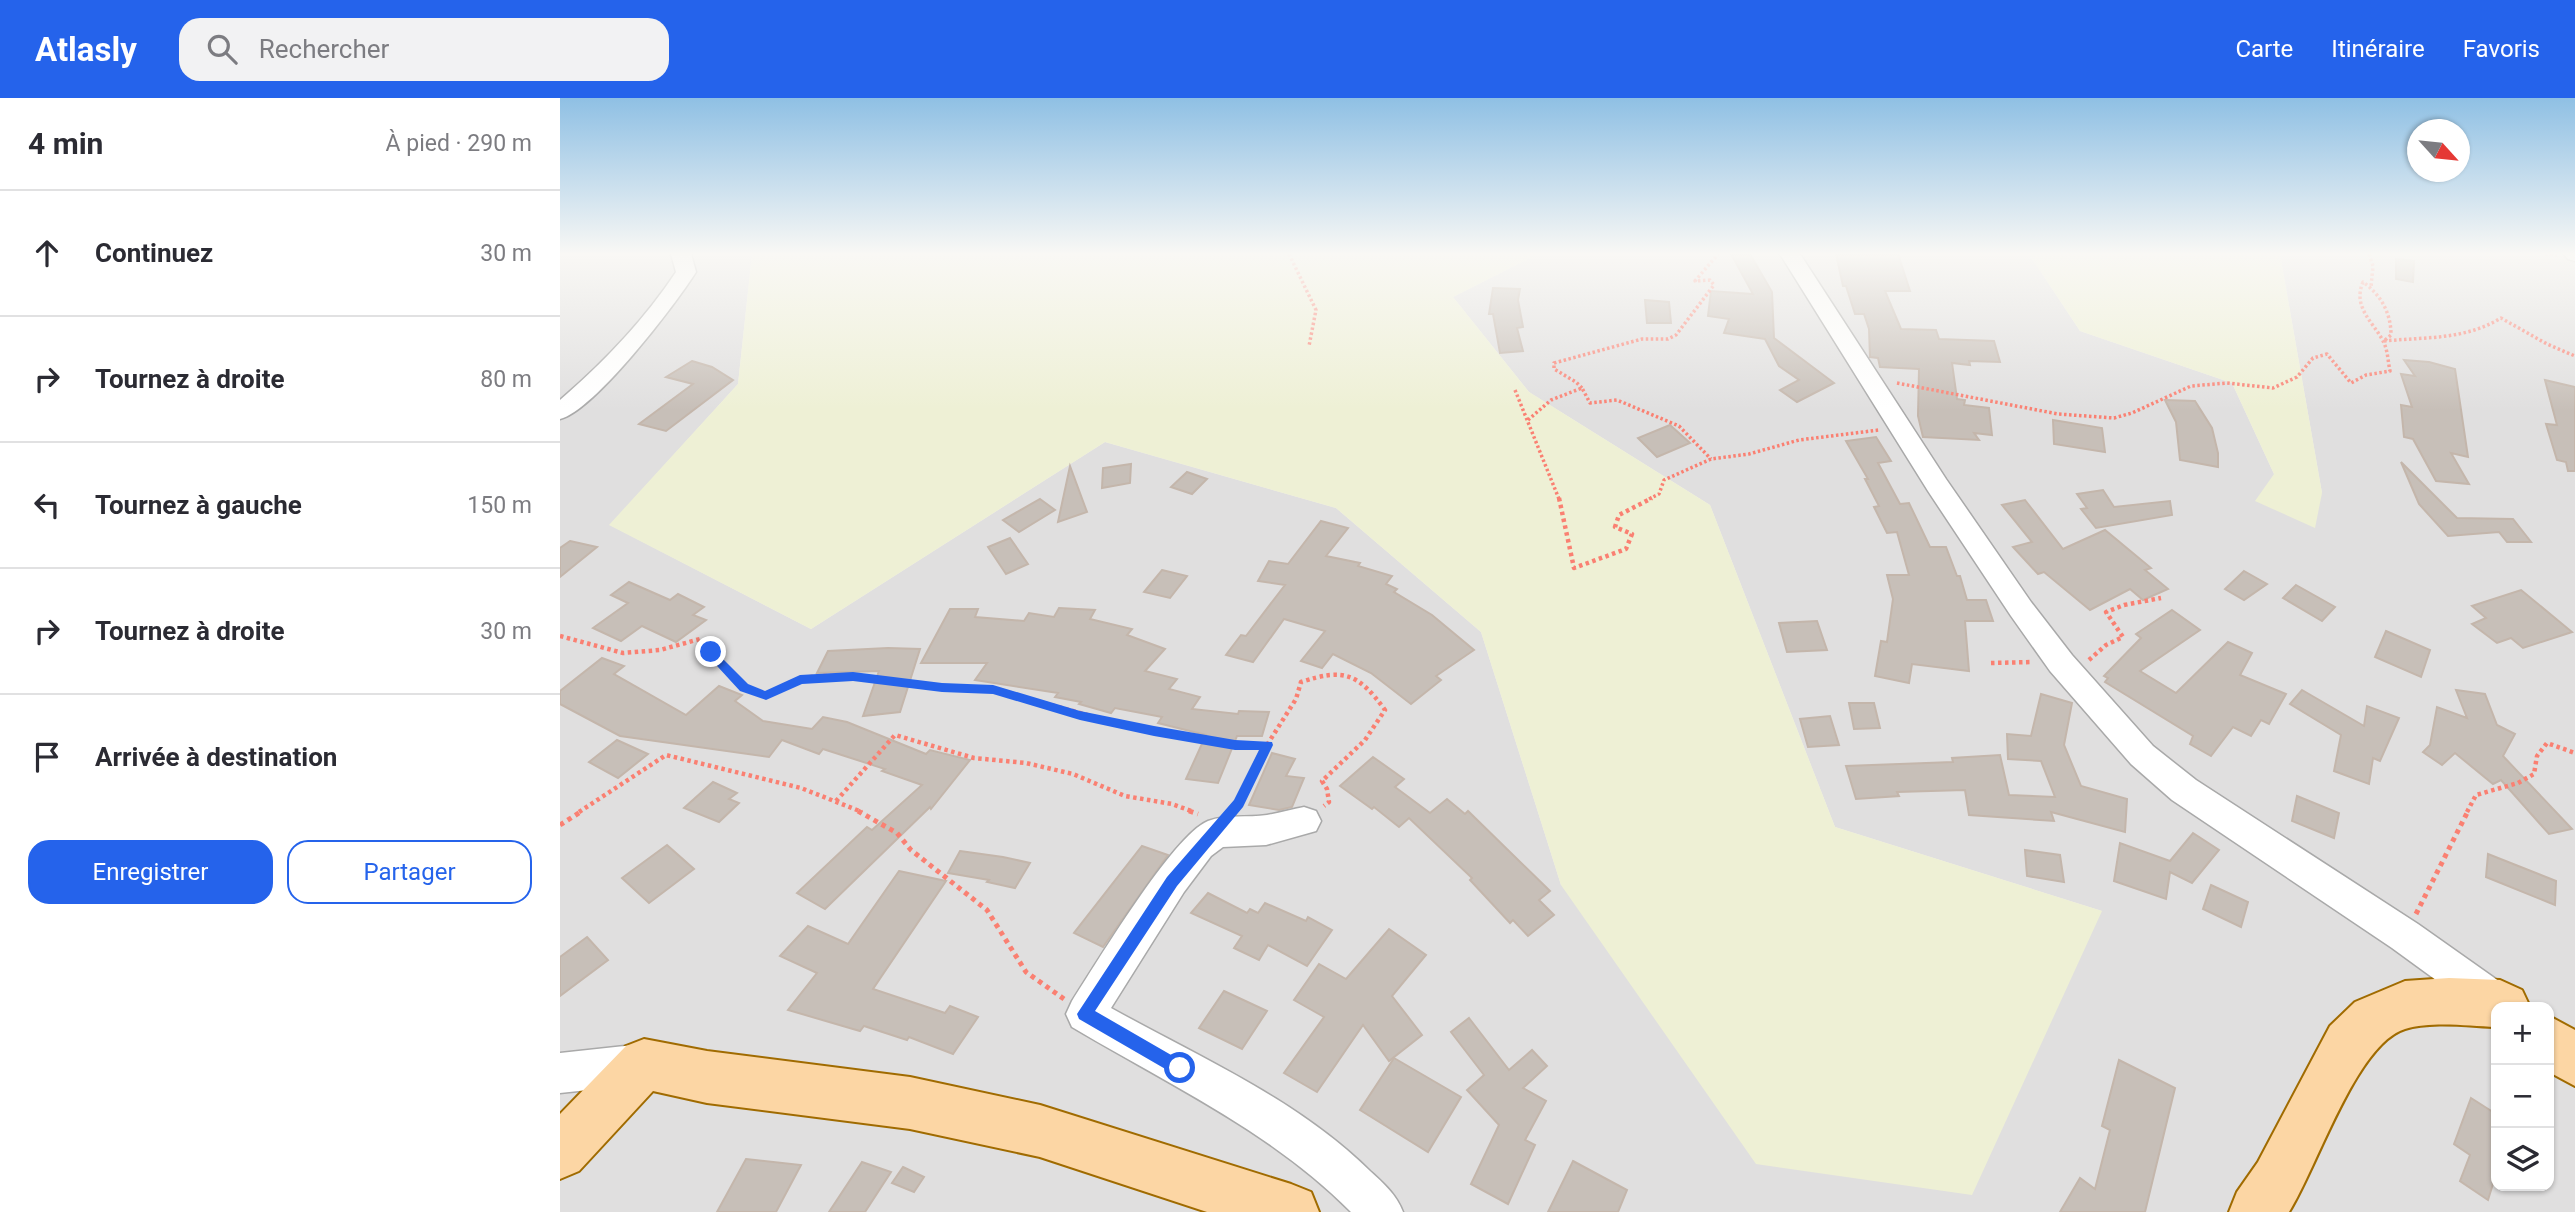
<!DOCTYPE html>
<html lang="fr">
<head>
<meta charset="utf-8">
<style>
	:root { --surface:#fff; --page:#f2f2f3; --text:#2b2b33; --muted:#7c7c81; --line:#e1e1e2; --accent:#2563eb }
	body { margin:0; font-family:Roboto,sans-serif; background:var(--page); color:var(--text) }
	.controls { position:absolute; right:21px; bottom:21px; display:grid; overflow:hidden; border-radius:14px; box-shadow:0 2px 5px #0004 }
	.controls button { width:63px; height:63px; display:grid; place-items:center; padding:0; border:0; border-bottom:2px solid var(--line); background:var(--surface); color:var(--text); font:35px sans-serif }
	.compass { position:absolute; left:1847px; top:21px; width:63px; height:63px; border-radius:50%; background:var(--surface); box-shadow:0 2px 5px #0004; rotate:117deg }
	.stop { position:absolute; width:21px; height:21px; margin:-16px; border:5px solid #2563eb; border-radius:50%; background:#fff }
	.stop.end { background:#2563eb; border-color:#fff; box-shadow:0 2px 7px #0008 }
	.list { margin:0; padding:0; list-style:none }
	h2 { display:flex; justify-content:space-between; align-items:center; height:91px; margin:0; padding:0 28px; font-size:30px }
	h2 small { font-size:23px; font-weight:400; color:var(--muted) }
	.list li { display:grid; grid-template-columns:46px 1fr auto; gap:21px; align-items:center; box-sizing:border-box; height:126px; padding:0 28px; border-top:2px solid var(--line) }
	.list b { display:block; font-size:26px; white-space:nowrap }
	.list em { font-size:23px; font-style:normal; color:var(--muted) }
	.actions { display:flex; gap:14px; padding:21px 28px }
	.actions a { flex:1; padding:16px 0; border:2px solid var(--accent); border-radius:21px; text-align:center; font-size:24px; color:var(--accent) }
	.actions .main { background:var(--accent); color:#fff }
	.icon { flex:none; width:38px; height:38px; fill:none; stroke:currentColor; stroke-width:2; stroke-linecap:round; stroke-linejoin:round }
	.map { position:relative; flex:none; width:2015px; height:1114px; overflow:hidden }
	header { display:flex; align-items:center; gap:42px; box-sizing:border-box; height:98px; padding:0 35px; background:var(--accent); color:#fff }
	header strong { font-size:33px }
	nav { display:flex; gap:38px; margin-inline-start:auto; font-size:24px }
	.search { width:490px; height:63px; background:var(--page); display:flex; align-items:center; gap:18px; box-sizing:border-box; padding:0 24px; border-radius:21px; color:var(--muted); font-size:26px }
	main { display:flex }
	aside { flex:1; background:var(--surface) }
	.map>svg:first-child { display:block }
</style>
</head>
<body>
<header>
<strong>Atlasly</strong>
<div class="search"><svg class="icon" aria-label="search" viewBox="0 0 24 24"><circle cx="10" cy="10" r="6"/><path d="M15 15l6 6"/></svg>Rechercher</div>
<nav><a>Carte</a><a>Itinéraire</a><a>Favoris</a></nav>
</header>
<main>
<aside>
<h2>4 min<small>À pied · 290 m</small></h2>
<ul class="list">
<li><svg class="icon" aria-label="ahead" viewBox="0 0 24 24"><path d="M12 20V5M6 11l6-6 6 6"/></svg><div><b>Continuez</b></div><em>30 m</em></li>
<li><svg class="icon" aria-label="right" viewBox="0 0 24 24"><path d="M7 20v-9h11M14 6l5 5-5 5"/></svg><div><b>Tournez à droite</b></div><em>80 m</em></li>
<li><svg class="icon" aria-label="left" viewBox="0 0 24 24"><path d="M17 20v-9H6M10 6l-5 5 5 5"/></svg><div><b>Tournez à gauche</b></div><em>150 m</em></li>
<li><svg class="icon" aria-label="right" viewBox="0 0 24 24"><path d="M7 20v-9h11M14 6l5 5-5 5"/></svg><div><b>Tournez à droite</b></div><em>30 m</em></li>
<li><svg class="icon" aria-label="arrive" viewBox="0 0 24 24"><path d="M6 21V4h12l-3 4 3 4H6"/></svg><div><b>Arrivée à destination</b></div></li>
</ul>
<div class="actions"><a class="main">Enregistrer</a><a>Partager</a></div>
</aside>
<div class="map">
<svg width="2015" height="1114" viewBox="0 0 2015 1114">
	<rect width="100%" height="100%" fill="#f2efe9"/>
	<path fill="#e0dfdf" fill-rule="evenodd" d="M0 156H192L178 286 50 427 251 531 545 344 776 410 921 534 1001 787 1542 813 1275 729 1150 407 969 294 893 199 978 156H1469L1520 233 1672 285 1714 376 1762 395 1720 156H2015V1114H0ZM1936 909H1989V1088H1936Z"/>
	<g fill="#eef0d5">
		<path d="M192 156H978L893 199 969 294 1150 407 1275 729 1542 813 1412 1097 1196 1066 1001 787 921 534 776 410 545 344 251 531 49 427 178 286Z"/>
		<path d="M1469 156H1720L1762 395 1755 430 1695 403 1714 376 1672 285 1520 233Z"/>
	</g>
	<g fill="#c7bfb8" stroke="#c4b6ab" stroke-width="2">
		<path d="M1171 156H1190L1212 194 1214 240 1274 285 1237 304 1220 292 1239 282 1219 268 1205 241 1164 235 1169 221 1148 218 1151 193 1193 196Z"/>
		<path d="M1276 156H1338L1350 193H1325L1341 231 1376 232 1379 241 1434 243 1440 264 1409 263 1410 267 1392 265 1397 301 1405 302 1404 307 1429 310 1432 337 1414 335 1419 342 1363 339 1358 318 1359 271 1320 269 1318 260 1310 259 1309 231 1304 216H1295L1286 188H1283Z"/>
		<path d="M1836 161 1854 163 1853 184 1836 181Z"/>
		<path d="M933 190 960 191 958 202 963 229 957 230 963 253 940 255 933 216H929Z"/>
		<path d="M1085 202 1109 204 1111 225H1087Z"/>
		<path d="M1844 262 1869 264 1895 271 1908 359 1891 355 1909 386 1876 383 1853 341 1844 339 1841 307 1852 309 1841 276 1855 278Z"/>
		<path d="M132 263 152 269 173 282 106 333 79 326 133 286 106 279Z"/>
		<path d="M1985 282 2015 289V373H2008L2006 364 1997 362 1986 326 1997 327Z"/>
		<path d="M1605 302 1635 303 1652 330 1658 355V369L1620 362 1616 324Z"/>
		<path d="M1493 322 1542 330 1545 354 1494 346Z"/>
		<path d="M1110 327 1130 345 1097 359 1078 340Z"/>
		<path d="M1316 339 1331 363 1318 365 1340 406 1349 405 1370 449H1386L1397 478H1400L1407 502H1426L1433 523H1405L1409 573 1352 566 1349 585 1315 578 1321 543 1327 544 1333 501 1327 477H1349L1337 434 1327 435 1314 409 1319 408 1305 381H1308L1286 343Z"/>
		<path d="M1841 364 1897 420 1953 421 1971 444H1947L1939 434 1888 438 1859 406Z"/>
		<path d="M571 366 570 385 542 390 543 370Z"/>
		<path d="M510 368 527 414 498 424Z"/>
		<path d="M627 374 647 381 632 396 611 389Z"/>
		<path d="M1543 392 1554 409 1610 403 1612 417 1536 430 1521 411 1527 410 1517 396Z"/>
		<path d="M480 401 495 412 459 434 443 422Z"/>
		<path d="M1465 402 1503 451 1545 432 1591 470 1585 472 1608 491 1583 502 1570 491 1530 512 1484 474 1478 476 1453 449 1472 444 1442 407Z"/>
		<path d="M761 423 788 430 766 458 800 465 798 468 832 478 826 486 837 491 834 494 872 517 914 552 876 578 881 582 851 606 811 575 773 556 762 570 741 563 765 533 724 521 693 564 666 557 681 537 686 538 725 487 698 483 709 463 728 466Z"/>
		<path d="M450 440 468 466 446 476 428 449Z"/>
		<path d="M10 443 37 449 0 479V450Z"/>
		<path d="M602 472 627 478 610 500 584 494Z"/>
		<path d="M1684 473 1707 486 1684 502 1665 491Z"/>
		<path d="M69 484 110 502 118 496 144 509 133 517 146 522 116 544 82 528 61 543 33 530 68 505 51 497Z"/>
		<path d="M1736 487 1775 509 1762 523 1723 500Z"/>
		<path d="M1961 492 2012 534 1963 550 1951 540 1937 545 1912 526 1926 520 1912 508Z"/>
		<path d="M499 510 535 512 530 521 572 531 567 537 605 551 585 573 617 581 609 591 640 599 632 611 678 616 679 613 709 614 702 638H677L658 685 626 681 646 637 598 625 602 619 555 610 551 615 519 606 521 604 495 599 498 595 415 582 427 565H361L390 511H418L415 519 464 523 469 515 494 519Z"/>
		<path d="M1612 512 1640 532 1580 573 1616 595 1668 544 1692 555 1680 577 1726 596 1709 626 1701 622 1691 638 1673 629 1651 658 1630 646 1633 638 1545 584 1548 580 1544 578 1581 540 1576 536Z"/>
		<path d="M1257 523 1267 552 1227 554 1219 525Z"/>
		<path d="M1826 533 1870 552 1861 579 1815 559Z"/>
		<path d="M328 550 360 551 340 614 303 618 319 573 257 575 268 553Z"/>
		<path d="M42 560 64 568 54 576 126 617 159 588 182 597 175 603 203 623 252 631 263 619 287 624 366 656 370 652 410 662 371 711 370 709 265 811 237 795 307 729 312 732 362 687 322 673 325 671 263 651 259 656 222 642 209 659 60 638 0 606V593Z"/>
		<path d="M1742 592 1804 628 1807 608 1839 620 1820 663 1813 660 1809 686 1774 673 1781 637 1730 606Z"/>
		<path d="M1896 592 1925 596 1937 627 1955 636 1943 658 2012 731 1989 736 1941 682 1933 686 1895 655 1882 667 1863 654 1870 647 1877 609 1907 620Z"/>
		<path d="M1481 596 1512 605 1504 647 1521 688 1567 701 1565 734 1491 714 1494 723 1409 717 1405 692 1337 694 1339 698 1296 701 1286 668 1393 664 1392 660 1440 657 1449 697 1495 699 1481 663 1448 661 1447 636 1471 638Z"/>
		<path d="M1289 605H1314L1320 630 1294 631Z"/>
		<path d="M1270 618 1279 647 1248 649 1240 621Z"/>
		<path d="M57 642 88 656 58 680 29 664Z"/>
		<path d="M712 655 735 661 726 678 744 680 732 709 719 712 689 707Z"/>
		<path d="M813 659 844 681 835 689 870 715 887 701 905 716 908 713 990 793 979 802 994 817 968 838 953 822 950 825 910 782 912 780 849 720 839 729 814 709 812 711 780 688Z"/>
		<path d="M153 684 177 695 169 701 179 705 159 724 124 710Z"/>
		<path d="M1737 698 1779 715 1774 740 1732 723Z"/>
		<path d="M1633 735 1659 752 1632 785 1610 774 1606 801 1554 783 1560 745 1610 763Z"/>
		<path d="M107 747 134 771 89 805 62 780Z"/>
		<path d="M582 748 608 757 543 849 514 835Z"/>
		<path d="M1465 752 1500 757 1504 784 1467 778Z"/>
		<path d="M400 753 443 759 470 765 455 790 427 784 429 782 388 775Z"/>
		<path d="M1928 756 1996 783 1995 807 1926 779Z"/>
		<path d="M339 773 386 783 313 891 385 915 390 908 418 919 393 956 349 939 347 942 304 928 300 933 228 912 257 875 220 858 248 828 288 846Z"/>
		<path d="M1651 787 1688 804 1681 829 1643 811Z"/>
		<path d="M648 795 687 815 690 811 698 815 705 805 746 823 748 819 772 832 747 868 708 847 699 862 674 850 682 838 631 815Z"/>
		<path d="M829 831 866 857 832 898 862 937 829 963 803 927 757 994 724 975 764 919 734 902 759 866 786 881Z"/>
		<path d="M27 839 48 862 0 898V859Z"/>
		<path d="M664 893 707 913 682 951 639 930Z"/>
		<path d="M909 920 949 972 972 952 987 968 963 990 986 1003 965 1042 975 1047 948 1106 911 1086 939 1027 907 992 924 977 891 934Z"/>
		<path d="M834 960 901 999 868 1054 800 1012Z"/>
		<path d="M1559 962 1615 990 1585 1114H1500L1520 1080 1535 1091 1550 1032 1542 1028Z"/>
		<path d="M1911 1000 1936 1016V1076L1928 1102 1900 1083 1910 1057 1894 1046Z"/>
		<path d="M186 1061 241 1067 216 1114H157Z"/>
		<path d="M1013 1063 1067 1092 1058 1114H988Z"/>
		<path d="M302 1064 331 1074 305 1114H269Z"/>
		<path d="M343 1069 364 1079 354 1094 332 1085Z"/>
	</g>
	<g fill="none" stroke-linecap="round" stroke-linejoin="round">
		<g stroke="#a9a9a9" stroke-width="3">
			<g id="minor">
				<path d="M111 156H131L136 174C116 206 34 313 0 321V302C43 265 85 221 116 174Z"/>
				<path d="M1220 156H1240L1386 381 1471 504 1512 557 1593 648 1636 682 1858 826 1950 891 1956 904 1954 909H1936V922L1924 917 1832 850 1612 702 1571 666 1490 573 1451 518 1368 393Z"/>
				<path d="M2004 156H2015V163L2008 161Z"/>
				<path d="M744 709 756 713 761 723 756 733 706 747 663 749 651 758 624 794 551 910C639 959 737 1001 810 1073 824 1086 836 1096 843 1114H791C712 1034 608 986 512 929L506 916 512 903C536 866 613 737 648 723 666 716 688 720 707 717 719 715 732 711 744 709Z"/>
				<path d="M83 946 97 952 103 966 97 980 83 986 0 995V955Z"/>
			</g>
		</g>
		<g stroke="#a06b00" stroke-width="4">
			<g id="major">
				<path d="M1889 880 1940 882 1962 892 1970 909H1936V929C1908 928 1872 923 1845 931 1796 946 1757 1070 1729 1114H1669L1677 1094 1698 1064 1770 928 1795 904 1845 883Z"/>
				<path d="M1989 918 2015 932V988L1989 974Z"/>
				<path d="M84 941 147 953 350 979 480 1007 731 1086 751 1094 759 1114H647L480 1059 350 1031 147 1005 93 993 19 1073 0 1081V1016L66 948Z"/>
			</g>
		</g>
		<g stroke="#fa8072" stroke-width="3.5" stroke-dasharray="2.5 2.5" stroke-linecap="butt">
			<path d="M729 156 756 212 749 248"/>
			<path d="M1809 156 1813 168 1811 189"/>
			<path d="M1985 156 1997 157"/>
			<path d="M1824 243C1865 239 1905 242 1941 220L1987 246 2015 258"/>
			<path d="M1337 285 1498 316 1554 320 1572 315 1631 288 1667 285 1713 290 1737 279 1753 260 1767 256 1791 285 1806 277 1830 273C1828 264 1828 254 1824 245 1814 224 1792 210 1803 184 1821 197 1831 215 1831 237L1824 243"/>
			<path d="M1022 290 1016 284 994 271V265L1082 241H1108L1116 237 1154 187 1150 182 1135 183 1158 156"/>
			<path d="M955 292 999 401"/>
			<path d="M968 322 991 302 1022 290 1030 305 1057 302 1119 328 1151 361"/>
			<path d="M1089 401 1099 396 1104 382 1151 361 1189 356 1239 342 1319 332"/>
		</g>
		<g stroke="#fa8072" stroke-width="4.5" stroke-dasharray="3.5 3.5" stroke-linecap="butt">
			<path d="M999 400 1014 470 1066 451 1072 436 1055 429 1059 417 1092 400"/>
			<path d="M0 538 63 555 100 552 140 541 184 590 206 597C217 592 228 584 240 581 270 573 325 583 356 587 382 590 411 587 436 593 525 614 614 647 707 647"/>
			<path d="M1529 562 1546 547 1563 539 1546 514 1564 507 1601 500"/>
			<path d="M1431 565 1472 564"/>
			<path d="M276 703 335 637 414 660 466 665 513 676 565 698 612 706 634 714"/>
			<path d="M675 709 707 647 736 601 741 584C784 570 798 575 825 612L805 642 762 683 767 691 769 704 764 708"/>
			<path d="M19 714 106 657 241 690 302 714"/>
			<path d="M1907 714 1916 697 1958 685 1974 676 1977 658 1987 645 2015 655"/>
		</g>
		<g stroke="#fa8072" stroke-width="5" stroke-dasharray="4.5 4.5" stroke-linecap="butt">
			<path d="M298 713 337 735 351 752 427 812 466 874 504 901"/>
			<path d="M629 713 638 716"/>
			<path d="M0 727 22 713"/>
			<path d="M1856 816 1908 713"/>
		</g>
		<use href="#minor" fill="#fff" fill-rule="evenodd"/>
		<use href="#major" fill="#fcd6a4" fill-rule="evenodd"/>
	</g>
	<linearGradient id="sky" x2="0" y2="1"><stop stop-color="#8fc0e4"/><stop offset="0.5" stop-color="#f9f8f5"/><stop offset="1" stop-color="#f9f8f5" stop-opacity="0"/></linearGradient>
	<rect width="2015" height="312" fill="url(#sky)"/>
	<path fill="#2563eb" d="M151 549 188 586 205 593 240 577 293 574 382 585 433 587 520 613 594 628 675 642 712 644 713 647 683 709 617 788 535 913 625 965 627 970 625 976 620 978 614 976 519 921 517 916 607 779 674 702 699 652H675L594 638 520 622 433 596 382 594 293 583 242 586 206 602 180 593 147 557 146 554Z"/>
</svg>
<div class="controls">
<button>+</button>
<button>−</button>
<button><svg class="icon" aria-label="layers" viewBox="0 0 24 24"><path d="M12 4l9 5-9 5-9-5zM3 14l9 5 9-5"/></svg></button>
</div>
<svg class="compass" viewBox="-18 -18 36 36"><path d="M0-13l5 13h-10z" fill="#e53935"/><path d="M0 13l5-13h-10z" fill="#7c7c81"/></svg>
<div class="stop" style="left:620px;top:970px"></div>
<div class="stop end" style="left:151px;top:554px"></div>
</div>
</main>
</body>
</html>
